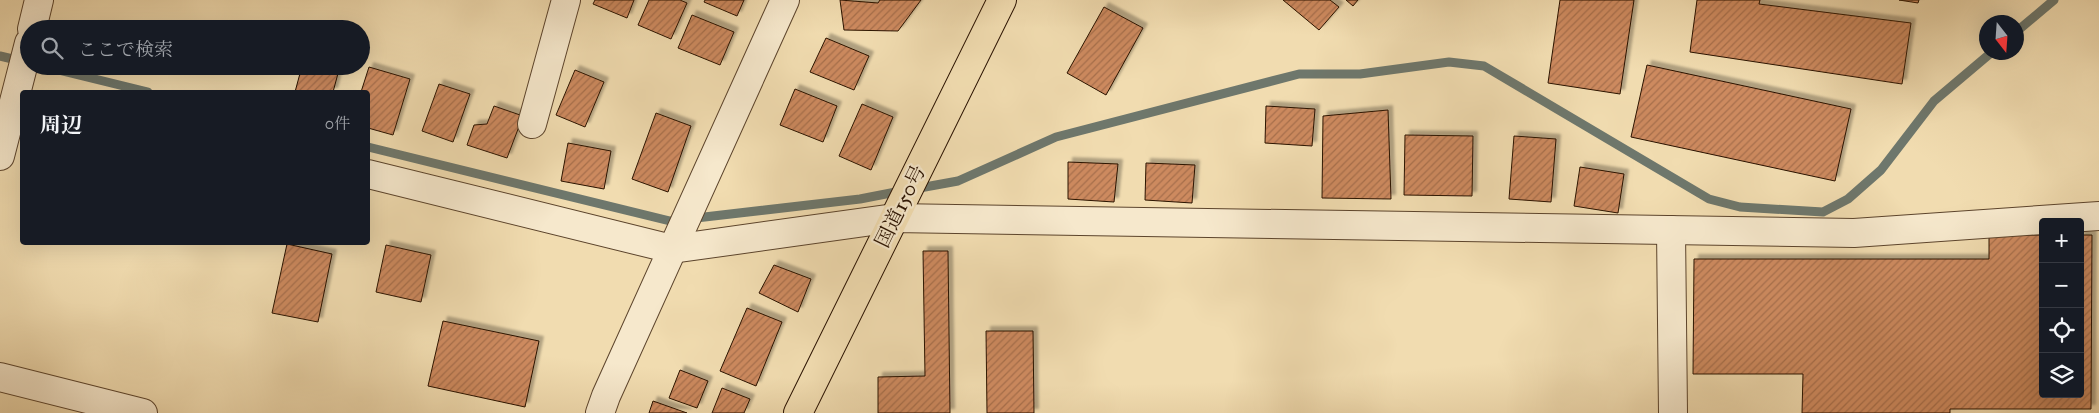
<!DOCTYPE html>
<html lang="ja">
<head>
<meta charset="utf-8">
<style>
	:root { --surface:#171b24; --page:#242831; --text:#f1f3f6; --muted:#9ea1a6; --line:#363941 }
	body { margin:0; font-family:"IM FELL Great Primer","Noto Serif JP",serif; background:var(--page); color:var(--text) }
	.controls { position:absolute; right:15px; bottom:15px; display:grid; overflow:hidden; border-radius:5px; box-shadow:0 5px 20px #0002 }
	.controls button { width:45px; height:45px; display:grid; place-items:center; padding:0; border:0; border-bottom:1px solid var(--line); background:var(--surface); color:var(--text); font:25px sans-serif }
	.compass { position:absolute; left:1979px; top:15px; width:45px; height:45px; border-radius:50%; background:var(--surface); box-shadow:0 5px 20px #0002; rotate:163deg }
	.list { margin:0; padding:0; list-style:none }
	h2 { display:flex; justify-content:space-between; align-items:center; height:65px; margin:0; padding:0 20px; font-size:21px }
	h2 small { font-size:16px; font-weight:400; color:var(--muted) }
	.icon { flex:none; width:28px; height:28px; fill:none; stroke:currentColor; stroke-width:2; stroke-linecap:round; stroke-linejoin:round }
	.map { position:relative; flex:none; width:2099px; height:413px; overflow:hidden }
	.search { position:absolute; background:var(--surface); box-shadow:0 5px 20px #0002; left:20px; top:20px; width:350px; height:55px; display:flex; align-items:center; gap:12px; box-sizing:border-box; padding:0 18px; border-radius:28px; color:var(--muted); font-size:19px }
	.panel { position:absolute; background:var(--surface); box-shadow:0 5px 20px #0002; left:20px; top:90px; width:350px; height:155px; border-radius:5px }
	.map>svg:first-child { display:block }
</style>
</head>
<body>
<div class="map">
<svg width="2099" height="413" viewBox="0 0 2099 413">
	<defs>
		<pattern id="building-hatch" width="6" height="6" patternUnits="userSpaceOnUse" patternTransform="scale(1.25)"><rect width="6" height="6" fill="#cd8a5f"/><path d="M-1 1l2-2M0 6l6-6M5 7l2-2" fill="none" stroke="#a76f4c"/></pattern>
		<filter id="shadow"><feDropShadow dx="4.5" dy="-4.5" stdDeviation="1" flood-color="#0004"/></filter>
	</defs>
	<rect width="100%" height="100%" fill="#f1dcb0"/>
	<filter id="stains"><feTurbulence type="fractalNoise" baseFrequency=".004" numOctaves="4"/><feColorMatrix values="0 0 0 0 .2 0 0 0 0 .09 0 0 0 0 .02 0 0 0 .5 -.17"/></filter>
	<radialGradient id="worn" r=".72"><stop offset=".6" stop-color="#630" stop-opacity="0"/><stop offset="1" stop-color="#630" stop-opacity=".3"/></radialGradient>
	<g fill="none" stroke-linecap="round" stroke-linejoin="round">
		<g stroke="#6e776c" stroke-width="9">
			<path d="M2016 32 2054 0"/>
			<path d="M0 56 21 61"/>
			<path d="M42 66 148 92"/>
			<path d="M368 147 670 221 860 199 901 191"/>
			<path d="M914 189 958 181 1056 137 1299 74H1360L1449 62 1484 66 1709 199 1740 207 1823 212 1848 199 1881 170 1934 101 1992 52"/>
		</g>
	</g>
	<g fill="url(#building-hatch)" stroke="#2a1200" filter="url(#shadow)">
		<path d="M595 0H634L627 18 593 4Z"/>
		<path d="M649 0H680L687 3 671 39 638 25Z"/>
		<path d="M705 0H744L737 16 704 2Z"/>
		<path d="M840 0 878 3 880 0H921L898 31 844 30Z"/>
		<path d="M1283 0H1330L1339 7 1319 30Z"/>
		<path d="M1346 0H1358L1353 6Z"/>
		<path d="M1560 0H1634L1620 94 1548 83Z"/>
		<path d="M1697 0H1760L1759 4 1911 23 1902 84 1690 52Z"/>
		<path d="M1899 0H1919L1918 3Z"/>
		<path d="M1104 7 1143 28 1106 95 1067 73Z"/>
		<path d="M692 15 734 32 720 65 678 48Z"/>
		<path d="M826 38 869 56 854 90 810 72Z"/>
		<path d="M1647 65 1851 109 1835 181 1631 137Z"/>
		<path d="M302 66H340L333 92H295Z"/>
		<path d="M369 67 410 79 393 135 368 128V92H361Z"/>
		<path d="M575 70 604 82 585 127 556 115Z"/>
		<path d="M439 84 470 94 453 142 422 131Z"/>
		<path d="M795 89 837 106 823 142 780 125Z"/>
		<path d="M862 104 893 117 871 170 839 156Z"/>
		<path d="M494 106 523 116 507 158 467 145 474 125 487 124Z"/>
		<path d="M1266 106 1315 109 1312 146 1265 143Z"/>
		<path d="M1388 110 1391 199 1322 198 1323 116Z"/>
		<path d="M656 113 691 126 668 192 632 179Z"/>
		<path d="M1405 135 1473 136 1472 196 1404 195Z"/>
		<path d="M1514 136 1556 139 1551 202 1509 199Z"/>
		<path d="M568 143 611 151 604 189 561 181Z"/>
		<path d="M1068 162 1118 164 1114 202 1068 199Z"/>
		<path d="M1146 163 1195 165 1192 203 1145 200Z"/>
		<path d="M1580 167 1624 174 1618 213 1574 206Z"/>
		<path d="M1989 235H2043V394H2080V235H2092L2091 409H1950V413H1802L1803 374H1693L1694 259H1989Z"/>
		<path d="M287 244 332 254 318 322 272 313Z"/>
		<path d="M386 245 431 255 421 302 376 292Z"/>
		<path d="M923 251H948L950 413H878V377L925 376Z"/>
		<path d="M774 265 811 279 798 312 759 293Z"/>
		<path d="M747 308 782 322 756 386 720 371Z"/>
		<path d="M443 321 539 341 525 407 428 386Z"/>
		<path d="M986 331H1033L1034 413H987Z"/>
		<path d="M680 370 708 381 697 408 669 398Z"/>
		<path d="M722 388 750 399 744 413H712Z"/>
		<path d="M653 401 687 413H649Z"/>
	</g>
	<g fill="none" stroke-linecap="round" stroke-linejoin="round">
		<g stroke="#5c442c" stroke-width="30">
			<g id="minor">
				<path d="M32 29 39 0"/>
				<path d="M532 124 566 0"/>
				<path d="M0 156 29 43"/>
				<path d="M368 174 672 249 894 218 1854 233 2099 216"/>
				<path d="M1671 230 1673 413"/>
				<path d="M0 377 143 413"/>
				<path d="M600 413 606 396 785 0"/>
			</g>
		</g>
		<g stroke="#2a1200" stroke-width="30">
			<path id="highway" d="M798 413 1002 0"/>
		</g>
		<use href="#minor" stroke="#f6e8cc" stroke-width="28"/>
		<use href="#highway" stroke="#f1dcb0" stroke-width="28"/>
	</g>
	<g text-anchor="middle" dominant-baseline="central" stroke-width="4.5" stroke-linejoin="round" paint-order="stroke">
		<g font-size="20" fill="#2a1200" stroke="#f6e8cc">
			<text transform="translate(900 206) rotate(-64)">国道150号</text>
		</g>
	</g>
	<rect width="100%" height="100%" filter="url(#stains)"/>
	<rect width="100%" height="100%" fill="url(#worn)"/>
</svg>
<div class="controls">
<button>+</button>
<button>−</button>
<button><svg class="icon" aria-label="locate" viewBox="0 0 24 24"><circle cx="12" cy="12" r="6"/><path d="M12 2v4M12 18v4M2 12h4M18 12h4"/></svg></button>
<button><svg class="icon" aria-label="layers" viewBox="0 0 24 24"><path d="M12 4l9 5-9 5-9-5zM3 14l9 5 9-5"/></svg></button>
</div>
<svg class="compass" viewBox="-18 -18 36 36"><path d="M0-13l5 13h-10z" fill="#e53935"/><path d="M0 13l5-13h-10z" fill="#9ea1a6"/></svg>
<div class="search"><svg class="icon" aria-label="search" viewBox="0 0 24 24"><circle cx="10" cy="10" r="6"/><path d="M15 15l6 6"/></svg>ここで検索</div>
<section class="panel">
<h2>周辺<small>0件</small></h2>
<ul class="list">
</ul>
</section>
</div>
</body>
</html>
